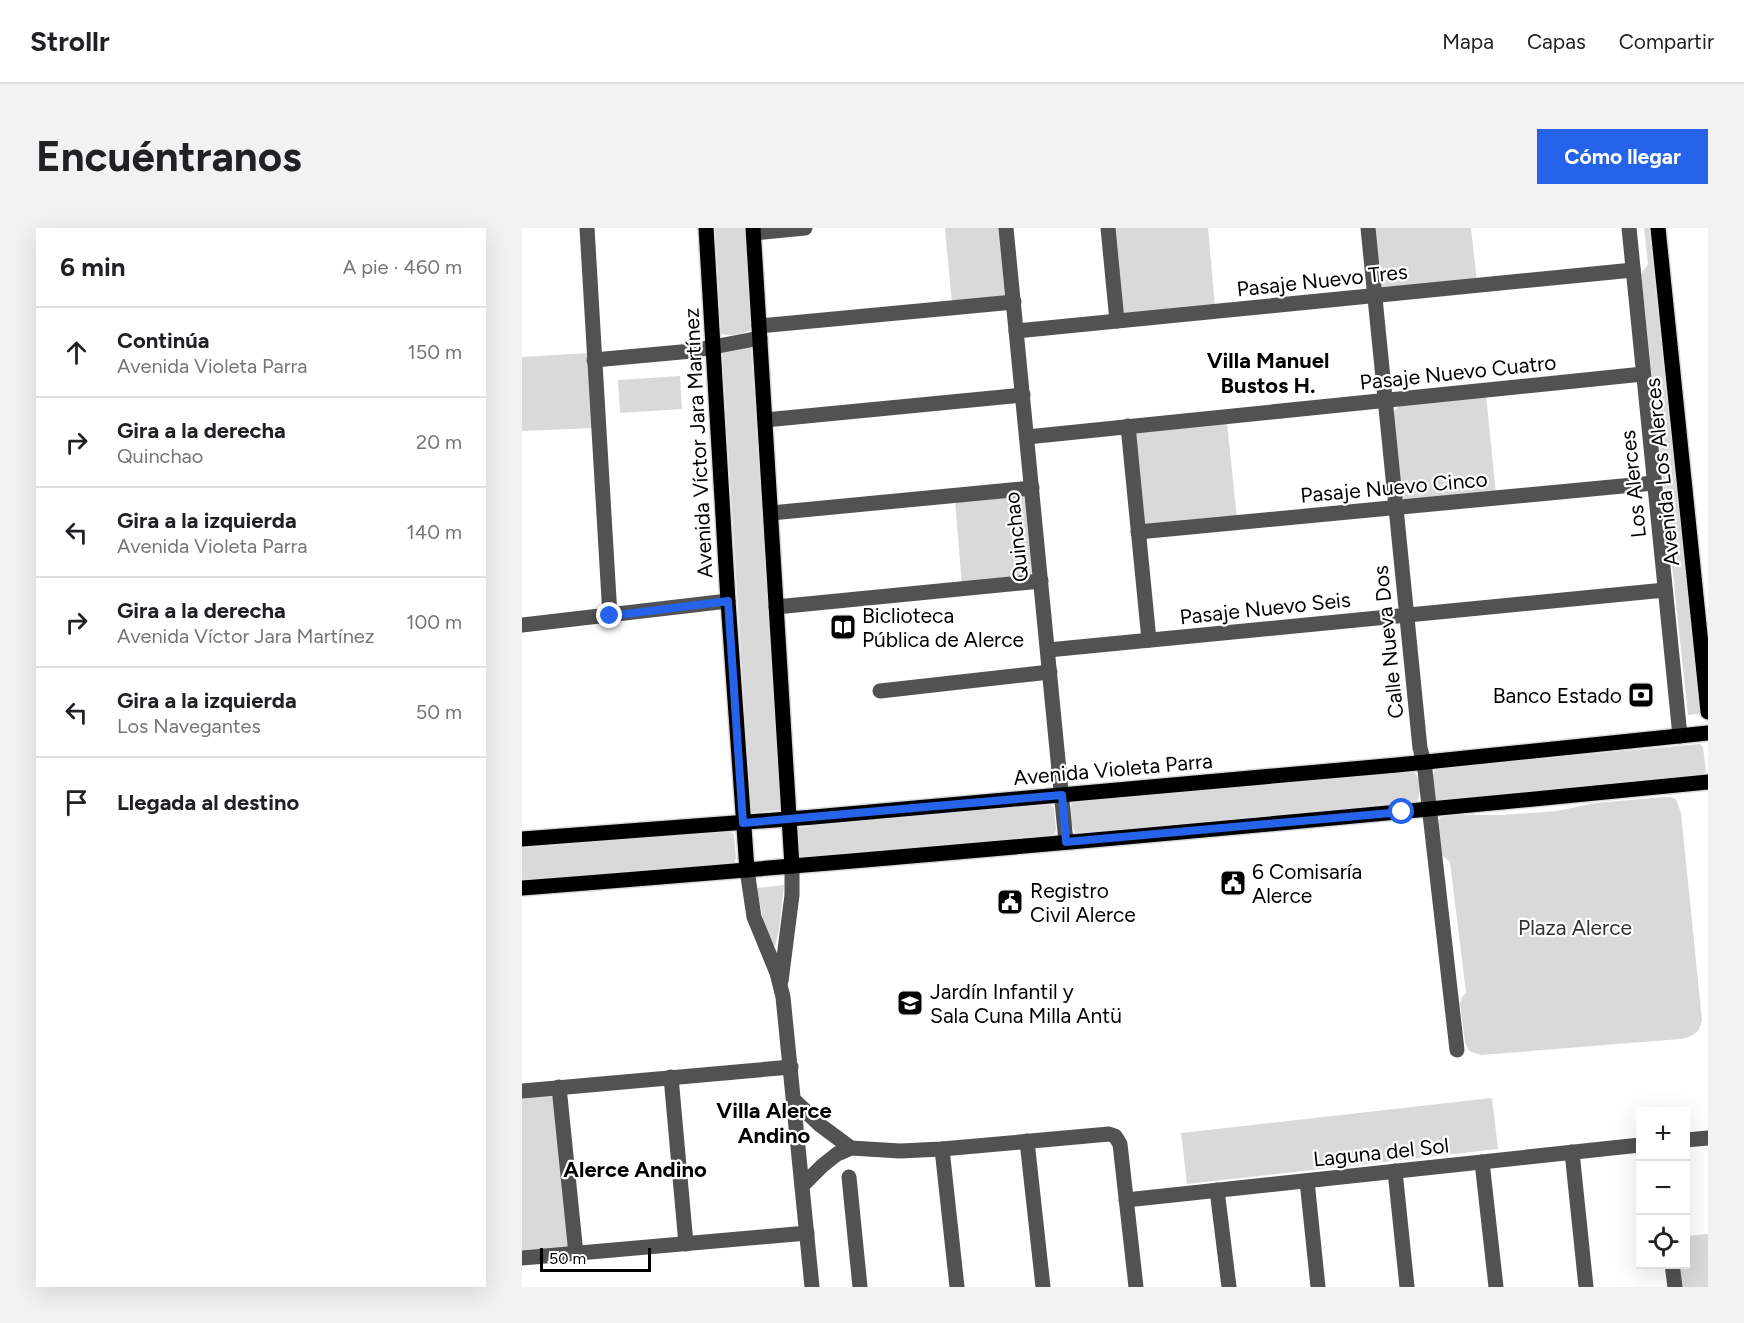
<!DOCTYPE html>
<html lang="es">
<head>
<meta charset="utf-8">
<style>
	:root { --surface:#fff; --page:#f2f2f2; --text:#202124; --muted:#757577; --line:#e0e0e0; --accent:#2563eb }
	body { margin:0; font-family:Figtree,sans-serif; background:var(--page); color:var(--text) }
	.controls { position:absolute; right:18px; bottom:18px; display:grid; overflow:hidden; border-radius:0px; box-shadow:0 6px 24px #0002 }
	.controls button { width:54px; height:54px; display:grid; place-items:center; padding:0; border:0; border-bottom:2px solid var(--line); background:var(--surface); color:var(--text); font:30px sans-serif }
	.scale { position:absolute; left:18px; bottom:15px; width:111px; box-sizing:border-box; padding-left:6px; border:3px solid #000; border-top:0; font-size:16px; line-height:21px; white-space:nowrap; color:#000; -webkit-text-stroke:4px #fff; paint-order:stroke }
	.stop { position:absolute; width:18px; height:18px; margin:-14px; border:4px solid #2563eb; border-radius:50%; background:#fff }
	.stop.end { background:#2563eb; border-color:#fff; box-shadow:0 2px 6px #0008 }
	.list { margin:0; padding:0; list-style:none }
	h2 { display:flex; justify-content:space-between; align-items:center; height:78px; margin:0; padding:0 24px; font-size:26px }
	h2 small { font-size:20px; font-weight:400; color:var(--muted) }
	.list li { display:grid; grid-template-columns:39px 1fr auto; gap:18px; align-items:center; box-sizing:border-box; height:90px; padding:0 24px; border-top:2px solid var(--line) }
	.list b { display:block; font-size:22px; white-space:nowrap }
	.list p { margin:0; font-size:20px; white-space:nowrap; color:var(--muted) }
	.list em { font-size:20px; font-style:normal; color:var(--muted) }
	.icon { flex:none; width:33px; height:33px; fill:none; stroke:currentColor; stroke-width:2; stroke-linecap:round; stroke-linejoin:round }
	.map { position:relative; flex:none; width:1186px; height:1059px; overflow:hidden; border-radius:0px }
	header { display:flex; align-items:center; gap:36px; box-sizing:border-box; height:84px; padding:0 30px; background:var(--surface); border-bottom:2px solid var(--line) }
	header strong { font-size:28px }
	nav { display:flex; gap:33px; margin-inline-start:auto; font-size:21px }
	.intro { display:flex; align-items:center; justify-content:space-between; box-sizing:border-box; height:144px; padding:0 36px }
	h1 { margin:0; font-size:42px }
	.button { padding:15px 27px; border-radius:0px; background:var(--accent); color:#fff; font-size:21px; font-weight:700 }
	main { display:flex; gap:36px; padding:0 36px }
	aside { flex:1; background:var(--surface); border-radius:0px; box-shadow:0 6px 24px #0002 }
	.map>svg:first-child { display:block }
</style>
</head>
<body>
<header>
<strong>Strollr</strong>
<nav><a>Mapa</a><a>Capas</a><a>Compartir</a></nav>
</header>
<div class="intro"><h1>Encuéntranos</h1><a class="button">Cómo llegar</a></div>
<main>
<aside>
<h2>6 min<small>A pie · 460 m</small></h2>
<ul class="list">
<li><svg class="icon" aria-label="ahead" viewBox="0 0 24 24"><path d="M12 20V5M6 11l6-6 6 6"/></svg><div><b>Continúa</b><p>Avenida Violeta Parra</p></div><em>150 m</em></li>
<li><svg class="icon" aria-label="right" viewBox="0 0 24 24"><path d="M7 20v-9h11M14 6l5 5-5 5"/></svg><div><b>Gira a la derecha</b><p>Quinchao</p></div><em>20 m</em></li>
<li><svg class="icon" aria-label="left" viewBox="0 0 24 24"><path d="M17 20v-9H6M10 6l-5 5 5 5"/></svg><div><b>Gira a la izquierda</b><p>Avenida Violeta Parra</p></div><em>140 m</em></li>
<li><svg class="icon" aria-label="right" viewBox="0 0 24 24"><path d="M7 20v-9h11M14 6l5 5-5 5"/></svg><div><b>Gira a la derecha</b><p>Avenida Víctor Jara Martínez</p></div><em>100 m</em></li>
<li><svg class="icon" aria-label="left" viewBox="0 0 24 24"><path d="M17 20v-9H6M10 6l-5 5 5 5"/></svg><div><b>Gira a la izquierda</b><p>Los Navegantes</p></div><em>50 m</em></li>
<li><svg class="icon" aria-label="arrive" viewBox="0 0 24 24"><path d="M6 21V4h12l-3 4 3 4H6"/></svg><div><b>Llegada al destino</b></div></li>
</ul>
</aside>
<div class="map">
<svg width="1186" height="1059" viewBox="0 0 1186 1059">
	<rect width="100%" height="100%" fill="#fff"/>
	<g fill="#d9d9d9">
		<path d="M193 0H223L229 101C222 107 208 108 199 106Z"/>
		<path d="M423 0H477L483 67 482 70 430 76Z"/>
		<path d="M591 0H686L693 79 606 88 599 83Z"/>
		<path d="M852 0H949L955 54 861 62 858 57Z"/>
		<path d="M1122 0H1127L1178 484 1177 486 1166 487 1119 46 1126 36Z"/>
		<path d="M229 118 259 582 229 585 200 124Z"/>
		<path d="M67 125 72 200 0 203V129Z"/>
		<path d="M158 148 160 181 98 185 96 152Z"/>
		<path d="M964 167 974 266 884 273 880 269 871 184 879 176Z"/>
		<path d="M705 195 715 291 622 298 613 206 616 204Z"/>
		<path d="M502 267 504 270 511 345 509 350 440 358 433 272Z"/>
		<path d="M1178 516 1181 519 1184 544 1181 548 917 573 913 571C912 561 907 547 915 540Z"/>
		<path d="M890 542C899 549 900 566 894 575L554 605C548 598 546 582 550 574Z"/>
		<path d="M1142 569H1148L1154 571 1159 585 1180 792C1178 805 1170 809 1158 811L959 827 947 823 943 814 938 776 940 769 944 765 928 634 920 627 916 597 918 590 926 587H982L1035 583 1074 575Z"/>
		<path d="M528 576 532 580 534 602 532 607 280 629 278 627 276 600 319 594Z"/>
		<path d="M208 603 212 607 214 630 212 635 0 652V620Z"/>
		<path d="M262 657 257 702 253 719 242 697 235 660Z"/>
		<path d="M31 867 47 1019 0 1025V869Z"/>
		<path d="M970 870 976 921 665 956 659 905Z"/>
		<path d="M1186 1006V1059H1158L1155 1037 1164 1036V1008Z"/>
	</g>
	<g fill="none" stroke-linecap="round" stroke-linejoin="round">
		<g stroke="#dbdbdb" stroke-width="18">
			<g id="major">
				<path d="M184 0 206 373 225 642"/>
				<path d="M231 0 270 638"/>
				<path d="M1136 0 1186 484"/>
				<path d="M0 611 292 589 875 537 1186 505"/>
				<path d="M0 660C396 629 791 593 1186 554"/>
			</g>
		</g>
		<g stroke="#525252" stroke-width="15">
			<path d="M65 0 88 388"/>
			<path d="M484 0 544 614"/>
			<path d="M586 0 595 93"/>
			<path d="M846 0 898 520 902 534 935 822"/>
			<path d="M1107 0 1158 508"/>
			<path d="M232 5 283 0"/>
			<path d="M237 98 492 74"/>
			<path d="M494 103 1111 42"/>
			<path d="M72 132 170 123 238 110"/>
			<path d="M243 192 501 167"/>
			<path d="M606 198 627 412"/>
			<path d="M505 209 1121 146"/>
			<path d="M249 285 510 260"/>
			<path d="M616 304 1132 255"/>
			<path d="M254 379 519 353"/>
			<path d="M0 397 206 373"/>
			<path d="M526 422 1143 362"/>
			<path d="M358 463 528 444"/>
			<path d="M225 642 232 689 255 745 261 769 290 1059"/>
			<path d="M259 753 270 667V638"/>
			<path d="M149 849 164 1016"/>
			<path d="M37 859 54 1026"/>
			<path d="M0 863 269 839"/>
			<path d="M272 872 298 897 329 920"/>
			<path d="M1164 912 1186 910"/>
			<path d="M505 913 521 1059"/>
			<path d="M420 921 435 1059"/>
			<path d="M1050 924 1064 1059"/>
			<path d="M960 934 974 1059"/>
			<path d="M873 943 885 1059"/>
			<path d="M327 949 338 1059"/>
			<path d="M785 953 796 1059"/>
			<path d="M280 958 300 938 315 926 329 920 378 923 420 921 587 906 593 908 598 916 614 1059"/>
			<path d="M695 962 707 1059"/>
			<path d="M604 972 1118 917"/>
			<path d="M0 1030 285 1005"/>
			<path d="M1150 1036 1153 1059"/>
		</g>
		<use href="#major" stroke="#000" stroke-width="15"/>
	</g>
	<g fill="none" stroke-linecap="round" stroke-linejoin="round">
		<path stroke="#2563eb" stroke-width="8" d="M88 388 206 373 221 595 540 567 544 614 880 584"/>
	</g>
	<defs>
		<g id="library-square" transform="scale(1.35)"><rect x="-9" y="-9" width="18" height="18" rx="4" fill="#000" stroke="#fff"/><path d="M-6-4Q-3-5.5-.7-3.5V5Q-3 3-6 4ZM6-4Q3-5.5 .7-3.5V5Q3 3 6 4Z" fill="#fff"/></g>
		<g id="bank-square" transform="scale(1.35)"><rect x="-9" y="-9" width="18" height="18" rx="4" fill="#000" stroke="#fff"/><path d="M-6-4H6V4H-6ZM0-2.3a2.3 2.3 0 1 0 0 4.6a2.3 2.3 0 1 0 0-4.6Z" fill="#fff"/></g>
		<g id="civic-square" transform="scale(1.35)"><rect x="-9" y="-9" width="18" height="18" rx="4" fill="#000" stroke="#fff"/><path d="M-.6-6.5H3V-4.5H.6V-3L4-1V1h2V6H-6V1h2V-1L-.6-3ZM-1.2 2.5V6h2.4V2.5Z" fill="#fff"/></g>
		<g id="school-square" transform="scale(1.35)"><rect x="-9" y="-9" width="18" height="18" rx="4" fill="#000" stroke="#fff"/><path d="M0-5L7-2L0 1L-7-2ZM-4 1L0 2.5L4 1V4Q0 6-4 4Z" fill="#fff"/></g>
	</defs>
	<g fill-rule="evenodd">
		<use href="#library-square" x="321" y="399"/>
		<use href="#bank-square" x="1119" y="467"/>
		<use href="#civic-square" x="711" y="655"/>
		<use href="#civic-square" x="488" y="674"/>
		<use href="#school-square" x="388" y="775"/>
	</g>
	<g text-anchor="middle" dominant-baseline="central" stroke-width="4.5" stroke-linejoin="round" paint-order="stroke">
		<g font-size="21" fill="#000" stroke="#fff">
			<text transform="translate(800 52) rotate(-6)">Pasaje Nuevo Tres</text>
			<text transform="translate(936 144) rotate(-6)">Pasaje Nuevo Cuatro</text>
			<text transform="translate(176 215) rotate(-93)">Avenida Víctor Jara Martínez</text>
			<text transform="translate(1140 244) rotate(-96)">Avenida Los Alerces</text>
			<text transform="translate(1111 256) rotate(-96)">Los Alerces</text>
			<text transform="translate(872 259) rotate(-5)">Pasaje Nuevo Cinco</text>
			<text transform="translate(494 309) rotate(-96)">Quinchao</text>
			<text transform="translate(743 380) rotate(-6)">Pasaje Nuevo Seis</text>
			<text transform="translate(866 414) rotate(-96)">Calle Nueva Dos</text>
			<text transform="translate(591 541) rotate(-5)">Avenida Violeta Parra</text>
			<text transform="translate(859 924) rotate(-6)">Laguna del Sol</text>
		</g>
		<g font-size="21" fill="#000" stroke="#fff" text-anchor="start">
			<text x="340" y="387">Biclioteca<tspan x="340" dy="24">Pública de Alerce</tspan></text>
			<text x="1100" y="467" text-anchor="end">Banco Estado</text>
			<text x="730" y="643">6 Comisaría<tspan x="730" dy="24">Alerce</tspan></text>
			<text x="508" y="662">Registro<tspan x="508" dy="24">Civil Alerce</tspan></text>
			<text x="408" y="763">Jardín Infantil y<tspan x="408" dy="24">Sala Cuna Milla Antü</tspan></text>
		</g>
		<g font-size="21" fill="#303030" stroke="#fff">
			<text x="1053" y="699">Plaza Alerce</text>
		</g>
		<g font-size="22" font-weight="bold" fill="#000" stroke="#fff">
			<text x="746" y="132">Villa Manuel<tspan x="746" dy="25">Bustos H.</tspan></text>
			<text x="252" y="882">Villa Alerce<tspan x="252" dy="25">Andino</tspan></text>
			<text x="113" y="941">Alerce Andino</text>
		</g>
	</g>
</svg>
<div class="controls">
<button>+</button>
<button>−</button>
<button><svg class="icon" aria-label="locate" viewBox="0 0 24 24"><circle cx="12" cy="12" r="6"/><path d="M12 2v4M12 18v4M2 12h4M18 12h4"/></svg></button>
</div>
<div class="scale">50 m</div>
<div class="stop" style="left:880px;top:584px"></div>
<div class="stop end" style="left:88px;top:388px"></div>
</div>
</main>
</body>
</html>
